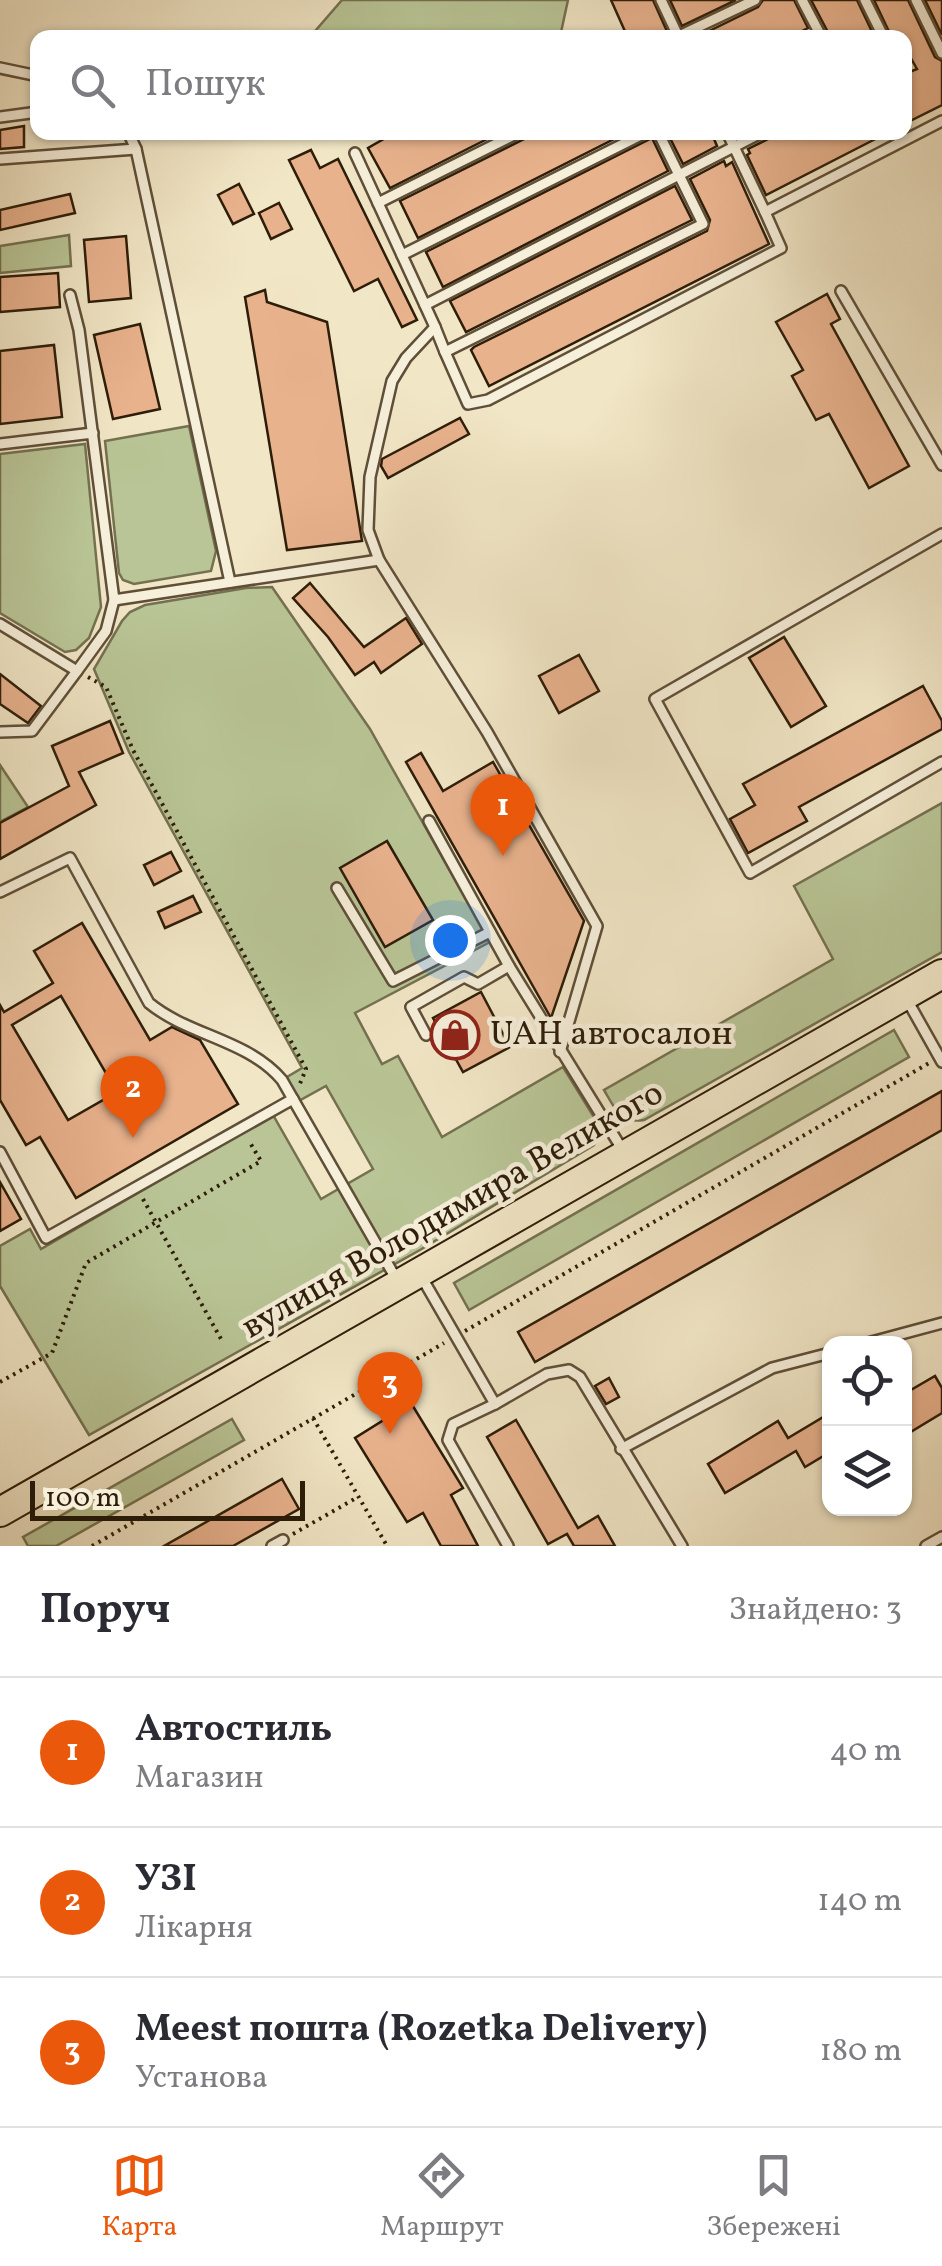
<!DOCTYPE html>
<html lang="uk">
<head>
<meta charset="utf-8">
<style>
	:root { --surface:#fff; --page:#f7f7f7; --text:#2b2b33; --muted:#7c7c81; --line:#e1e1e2; --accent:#ea580c }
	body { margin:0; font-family:Vollkorn,serif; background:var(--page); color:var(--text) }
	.controls { position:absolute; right:30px; bottom:30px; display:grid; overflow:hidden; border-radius:20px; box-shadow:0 2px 8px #0004 }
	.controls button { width:90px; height:90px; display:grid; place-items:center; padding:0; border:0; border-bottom:2px solid var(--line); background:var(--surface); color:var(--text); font:50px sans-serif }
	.scale { position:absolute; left:30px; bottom:25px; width:275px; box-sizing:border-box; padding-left:10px; border:5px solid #2e1d09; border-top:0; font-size:28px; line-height:35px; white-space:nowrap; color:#2e1d09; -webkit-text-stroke:8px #f6efda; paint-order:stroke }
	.you { position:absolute; left:450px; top:940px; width:35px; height:35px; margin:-25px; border:8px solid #fff; border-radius:50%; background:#1a73e8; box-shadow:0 0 0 15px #1a73e833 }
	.badge { display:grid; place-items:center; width:65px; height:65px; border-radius:50%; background:var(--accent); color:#fff; font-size:32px; font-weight:700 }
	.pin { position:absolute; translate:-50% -82px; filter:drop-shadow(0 2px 5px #0008) }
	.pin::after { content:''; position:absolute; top:52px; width:35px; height:30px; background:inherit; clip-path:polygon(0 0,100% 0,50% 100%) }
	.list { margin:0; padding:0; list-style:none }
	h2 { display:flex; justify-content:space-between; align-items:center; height:130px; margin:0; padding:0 40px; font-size:42px }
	h2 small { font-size:32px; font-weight:400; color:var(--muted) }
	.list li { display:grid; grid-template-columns:65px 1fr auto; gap:30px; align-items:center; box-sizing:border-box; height:150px; padding:0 40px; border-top:2px solid var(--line) }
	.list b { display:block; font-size:38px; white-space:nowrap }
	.list p { margin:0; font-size:32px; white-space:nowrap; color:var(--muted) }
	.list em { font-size:32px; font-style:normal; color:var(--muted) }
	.icon { flex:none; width:55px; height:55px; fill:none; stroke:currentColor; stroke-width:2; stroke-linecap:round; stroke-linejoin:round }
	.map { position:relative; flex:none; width:942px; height:1546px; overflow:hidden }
	.search { position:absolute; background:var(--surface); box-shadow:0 2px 8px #0004; left:30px; right:30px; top:30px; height:110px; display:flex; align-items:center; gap:25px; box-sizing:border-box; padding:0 35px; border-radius:20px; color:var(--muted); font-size:38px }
	.sheet { height:580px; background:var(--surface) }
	nav { display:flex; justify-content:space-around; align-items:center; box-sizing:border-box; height:140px; border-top:2px solid var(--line); background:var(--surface); font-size:28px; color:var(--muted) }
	nav a { display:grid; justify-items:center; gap:5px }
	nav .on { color:var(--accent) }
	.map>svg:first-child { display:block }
</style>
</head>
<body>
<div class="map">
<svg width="942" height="1546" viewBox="0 0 942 1546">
	<rect width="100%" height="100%" fill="#f1e6c6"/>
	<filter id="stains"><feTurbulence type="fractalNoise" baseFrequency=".002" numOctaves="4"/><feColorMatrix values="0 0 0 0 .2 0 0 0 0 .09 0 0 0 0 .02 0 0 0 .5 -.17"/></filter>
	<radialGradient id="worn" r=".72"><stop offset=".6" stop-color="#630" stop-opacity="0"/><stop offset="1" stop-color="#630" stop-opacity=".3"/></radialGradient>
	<g fill="#b9c596" stroke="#747150" stroke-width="2.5">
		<path d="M342 0H568L560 37H310Z"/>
		<path d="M69 235 71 266 0 273V246Z"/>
		<path d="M189 426 216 551 211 571 134 584 123 580 119 573 105 441Z"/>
		<path d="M85 444 101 607 89 638 76 650 65 652 0 613V454Z"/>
		<path d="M272 587 370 729 490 942 355 1013 382 1064 398 1056 442 1137 563 1067 597 1122 600 1134 594 1145 420 1250 89 1435 0 1286V1246L30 1229 41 1249 273 1115 321 1199 373 1169 326 1086 295 1103 282 1080 302 1068 129 752 94 669 122 621 130 612 145 605 246 588Z"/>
		<path d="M0 765 28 807 0 822Z"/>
		<path d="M942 803V952L644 1120C620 1124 614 1107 604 1090L833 959 794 886Z"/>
		<path d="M894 1030 909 1057 469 1310 454 1283Z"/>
		<path d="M232 1419 244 1440 56 1546H28L23 1537Z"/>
	</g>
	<g fill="#e8b28d" stroke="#2e1d09" stroke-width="2.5" fill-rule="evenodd">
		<path d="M611 0H653L670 38H628Z"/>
		<path d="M670 0H736L682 26Z"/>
		<path d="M763 0H794L808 28 788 38H695L758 7Z"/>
		<path d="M811 0H857L875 38H831Z"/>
		<path d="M874 0H908L935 57 942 61V105L904 124V74L917 69 904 46V38H892Z"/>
		<path d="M925 0H942V35Z"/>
		<path d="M24 126V147L0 149V130Z"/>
		<path d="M396 132H501L390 188 368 148Z"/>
		<path d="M528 132H628L418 238 400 201 524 139Z"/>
		<path d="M667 132H711L717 146 683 164Z"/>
		<path d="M772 132H889L766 195 747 155 750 153 748 149 768 139Z"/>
		<path d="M652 138 668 171 443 287 426 252Z"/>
		<path d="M311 150 320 168 338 159 417 320 402 327 378 279 354 291 289 160Z"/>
		<path d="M724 161 726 166 732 162 769 244 489 386 471 350 474 347 707 231 710 220 690 179Z"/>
		<path d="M239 184 254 214 233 224 218 195Z"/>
		<path d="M675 186 692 220 466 332 450 301Z"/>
		<path d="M70 194 75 213 0 230V210Z"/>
		<path d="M279 203 292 229 271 239 259 213Z"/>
		<path d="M126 236 131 298 89 302 84 240Z"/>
		<path d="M58 273 60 307 0 312V277Z"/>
		<path d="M265 290 267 302 327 322 362 541 287 550 245 297Z"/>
		<path d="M827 294 840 319 831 324 909 466 869 488 829 414 816 420 792 376 803 370 776 322Z"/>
		<path d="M140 324 160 409 113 419 94 335Z"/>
		<path d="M54 345 62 417 0 424V351Z"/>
		<path d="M460 418 469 434 388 478 381 466 382 459Z"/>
		<path d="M310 583 364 647 406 618 422 644 381 673 374 662 355 675 328 637 293 598Z"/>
		<path d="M784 637 826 706 791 727 749 658Z"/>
		<path d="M579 655 599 691 559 713 539 676Z"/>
		<path d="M0 674 41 706 28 723 0 704Z"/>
		<path d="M923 686 942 721V729L799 807 807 821 748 853 730 819 755 805 743 784Z"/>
		<path d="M110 721 123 753 79 772 96 805 0 859V823L69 786 52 746Z"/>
		<path d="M421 753 443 791 493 762 584 921 551 1018 406 762Z"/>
		<path d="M387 841 433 920 385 947 340 868Z"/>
		<path d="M171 852 181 871 154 885 144 865Z"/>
		<path d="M193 896 201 912 165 928 158 912Z"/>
		<path d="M82 923 150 1040 172 1027 200 1040 238 1104 76 1198 40 1137 26 1145 0 1100V1005L4 1012 53 983 34 951ZM61 996 117 1092 68 1120 12 1025Z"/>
		<path d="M481 992 510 1047 463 1072 433 1018Z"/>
		<path d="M942 1091V1130L535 1362 518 1332Z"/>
		<path d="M0 1182 21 1219 0 1231Z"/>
		<path d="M935 1376 942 1388V1413L904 1436V1394Z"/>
		<path d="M609 1378 619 1397 606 1404 595 1386Z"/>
		<path d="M411 1403 463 1488 451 1495 478 1546H441L423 1513 407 1522 355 1438Z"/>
		<path d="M830 1413V1452L805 1467 796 1451 725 1493 708 1464 778 1421 788 1438Z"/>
		<path d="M516 1420 578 1528 598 1516 615 1546H574L567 1534 548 1544 487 1437Z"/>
		<path d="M282 1479 299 1509 233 1546H164Z"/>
	</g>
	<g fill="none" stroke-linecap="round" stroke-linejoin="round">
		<g stroke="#5f4f38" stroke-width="14">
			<g id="service">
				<path d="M661 0 679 38"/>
				<path d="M802 0 822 38"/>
				<path d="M865 0 884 38"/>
				<path d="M916 0 942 53"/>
				<path d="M679 36 755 0"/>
				<path d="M0 68 38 76"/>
				<path d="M0 117 38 112"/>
				<path d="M128 132 136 149 230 582"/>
				<path d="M727 132 765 212 942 121"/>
				<path d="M355 153 435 327 406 358 392 381 370 477 368 530 379 560"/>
				<path d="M0 159 136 149"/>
				<path d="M378 203 520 132"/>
				<path d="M402 255 647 132"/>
				<path d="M841 291 942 465"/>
				<path d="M70 295 79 330 114 600 379 560 487 732 597 926 560 1052"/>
				<path d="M425 305 763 132"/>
				<path d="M435 327 445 352 703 224 658 132"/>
				<path d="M445 352 468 404 488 400 781 248 765 212"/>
				<path d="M0 444 93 433"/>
				<path d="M942 534 655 699 750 873 942 762"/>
				<path d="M0 624 77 671 106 631 114 600"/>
				<path d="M0 732 32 731 77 671"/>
				<path d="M429 821 509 966 622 1149"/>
				<path d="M337 888 393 981 490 932"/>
				<path d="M0 892 70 858 149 1003C189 1036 247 1039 282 1080L398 1282"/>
				<path d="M906 998 942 1062"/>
				<path d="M426 1035 411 1007 464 977 478 984 509 966"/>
				<path d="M0 1152 46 1238 293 1099"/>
				<path d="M421 1276 495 1404 547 1374 569 1370 580 1377 682 1546"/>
				<path d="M864 1344 942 1323"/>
				<path d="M495 1404 453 1424 448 1440 508 1546"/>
				<path d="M621 1449 772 1368 830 1353"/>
				<path d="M272 1546 283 1540"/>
				<path d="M926 1546 942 1537"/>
			</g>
		</g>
		<g stroke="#2e1d09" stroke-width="32">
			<path id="primary" d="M0 1512 942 974"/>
		</g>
		<g stroke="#2e1d09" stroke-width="4" stroke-dasharray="2.5 5" stroke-linecap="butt">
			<path d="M88 677 106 687 133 750 306 1069 299 1086"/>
			<path d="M143 1199 221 1339"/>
			<path d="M465 1331 929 1063"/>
			<path d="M0 1382 52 1353 86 1263 261 1161 249 1141"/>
			<path d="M313 1418 387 1546"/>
			<path d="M293 1534 358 1497"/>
			<path d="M92 1546 444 1343"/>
		</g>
		<use href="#service" stroke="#f6efda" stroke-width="9"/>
		<use href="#primary" stroke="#f1e6c6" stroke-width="28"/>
	</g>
	<defs>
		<g id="shop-ring" transform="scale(2.5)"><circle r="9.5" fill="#f6efda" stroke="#8f2418" stroke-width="1.5"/><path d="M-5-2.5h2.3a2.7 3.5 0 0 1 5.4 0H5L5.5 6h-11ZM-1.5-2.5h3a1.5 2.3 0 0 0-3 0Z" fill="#8f2418"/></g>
	</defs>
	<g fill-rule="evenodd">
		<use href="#shop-ring" x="455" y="1035"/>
	</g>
	<g text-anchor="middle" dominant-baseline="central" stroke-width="9" stroke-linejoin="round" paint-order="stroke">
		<g font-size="35" fill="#2e1d09" stroke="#f6efda" text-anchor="start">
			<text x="490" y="1035">UAH автосалон</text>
		</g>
		<g font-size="35" fill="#2e1d09" stroke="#f6efda">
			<text transform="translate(453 1211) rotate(-30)">вулиця Володимира Великого</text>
		</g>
	</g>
	<rect width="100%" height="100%" filter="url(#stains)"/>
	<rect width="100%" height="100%" fill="url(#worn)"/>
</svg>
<div class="controls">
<button><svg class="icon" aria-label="locate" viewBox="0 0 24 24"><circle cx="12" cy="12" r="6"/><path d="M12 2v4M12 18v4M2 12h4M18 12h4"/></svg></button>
<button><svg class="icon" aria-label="layers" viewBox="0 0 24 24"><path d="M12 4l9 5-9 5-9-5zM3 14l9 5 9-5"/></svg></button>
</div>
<div class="scale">100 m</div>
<div class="you"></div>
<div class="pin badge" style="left:503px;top:856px">1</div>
<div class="pin badge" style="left:133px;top:1138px">2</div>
<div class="pin badge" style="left:390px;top:1434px">3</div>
<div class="search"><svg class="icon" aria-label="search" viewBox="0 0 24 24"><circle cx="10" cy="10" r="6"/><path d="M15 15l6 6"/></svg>Пошук</div>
</div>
<section class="sheet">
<h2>Поруч<small>Знайдено: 3</small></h2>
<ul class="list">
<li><span class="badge">1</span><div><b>Автостиль</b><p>Магазин</p></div><em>40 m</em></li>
<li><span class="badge">2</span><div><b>УЗІ</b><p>Лікарня</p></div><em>140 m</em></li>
<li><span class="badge">3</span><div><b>Meest пошта (Rozetka Delivery)</b><p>Установа</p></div><em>180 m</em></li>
</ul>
</section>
<nav>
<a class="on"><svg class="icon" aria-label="map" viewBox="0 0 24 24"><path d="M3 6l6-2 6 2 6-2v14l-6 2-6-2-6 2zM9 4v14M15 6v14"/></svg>Карта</a>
<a><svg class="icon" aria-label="directions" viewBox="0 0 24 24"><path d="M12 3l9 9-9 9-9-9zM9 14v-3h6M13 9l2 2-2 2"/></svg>Маршрут</a>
<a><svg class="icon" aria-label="saved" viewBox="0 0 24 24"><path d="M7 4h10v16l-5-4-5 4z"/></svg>Збережені</a>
</nav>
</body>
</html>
